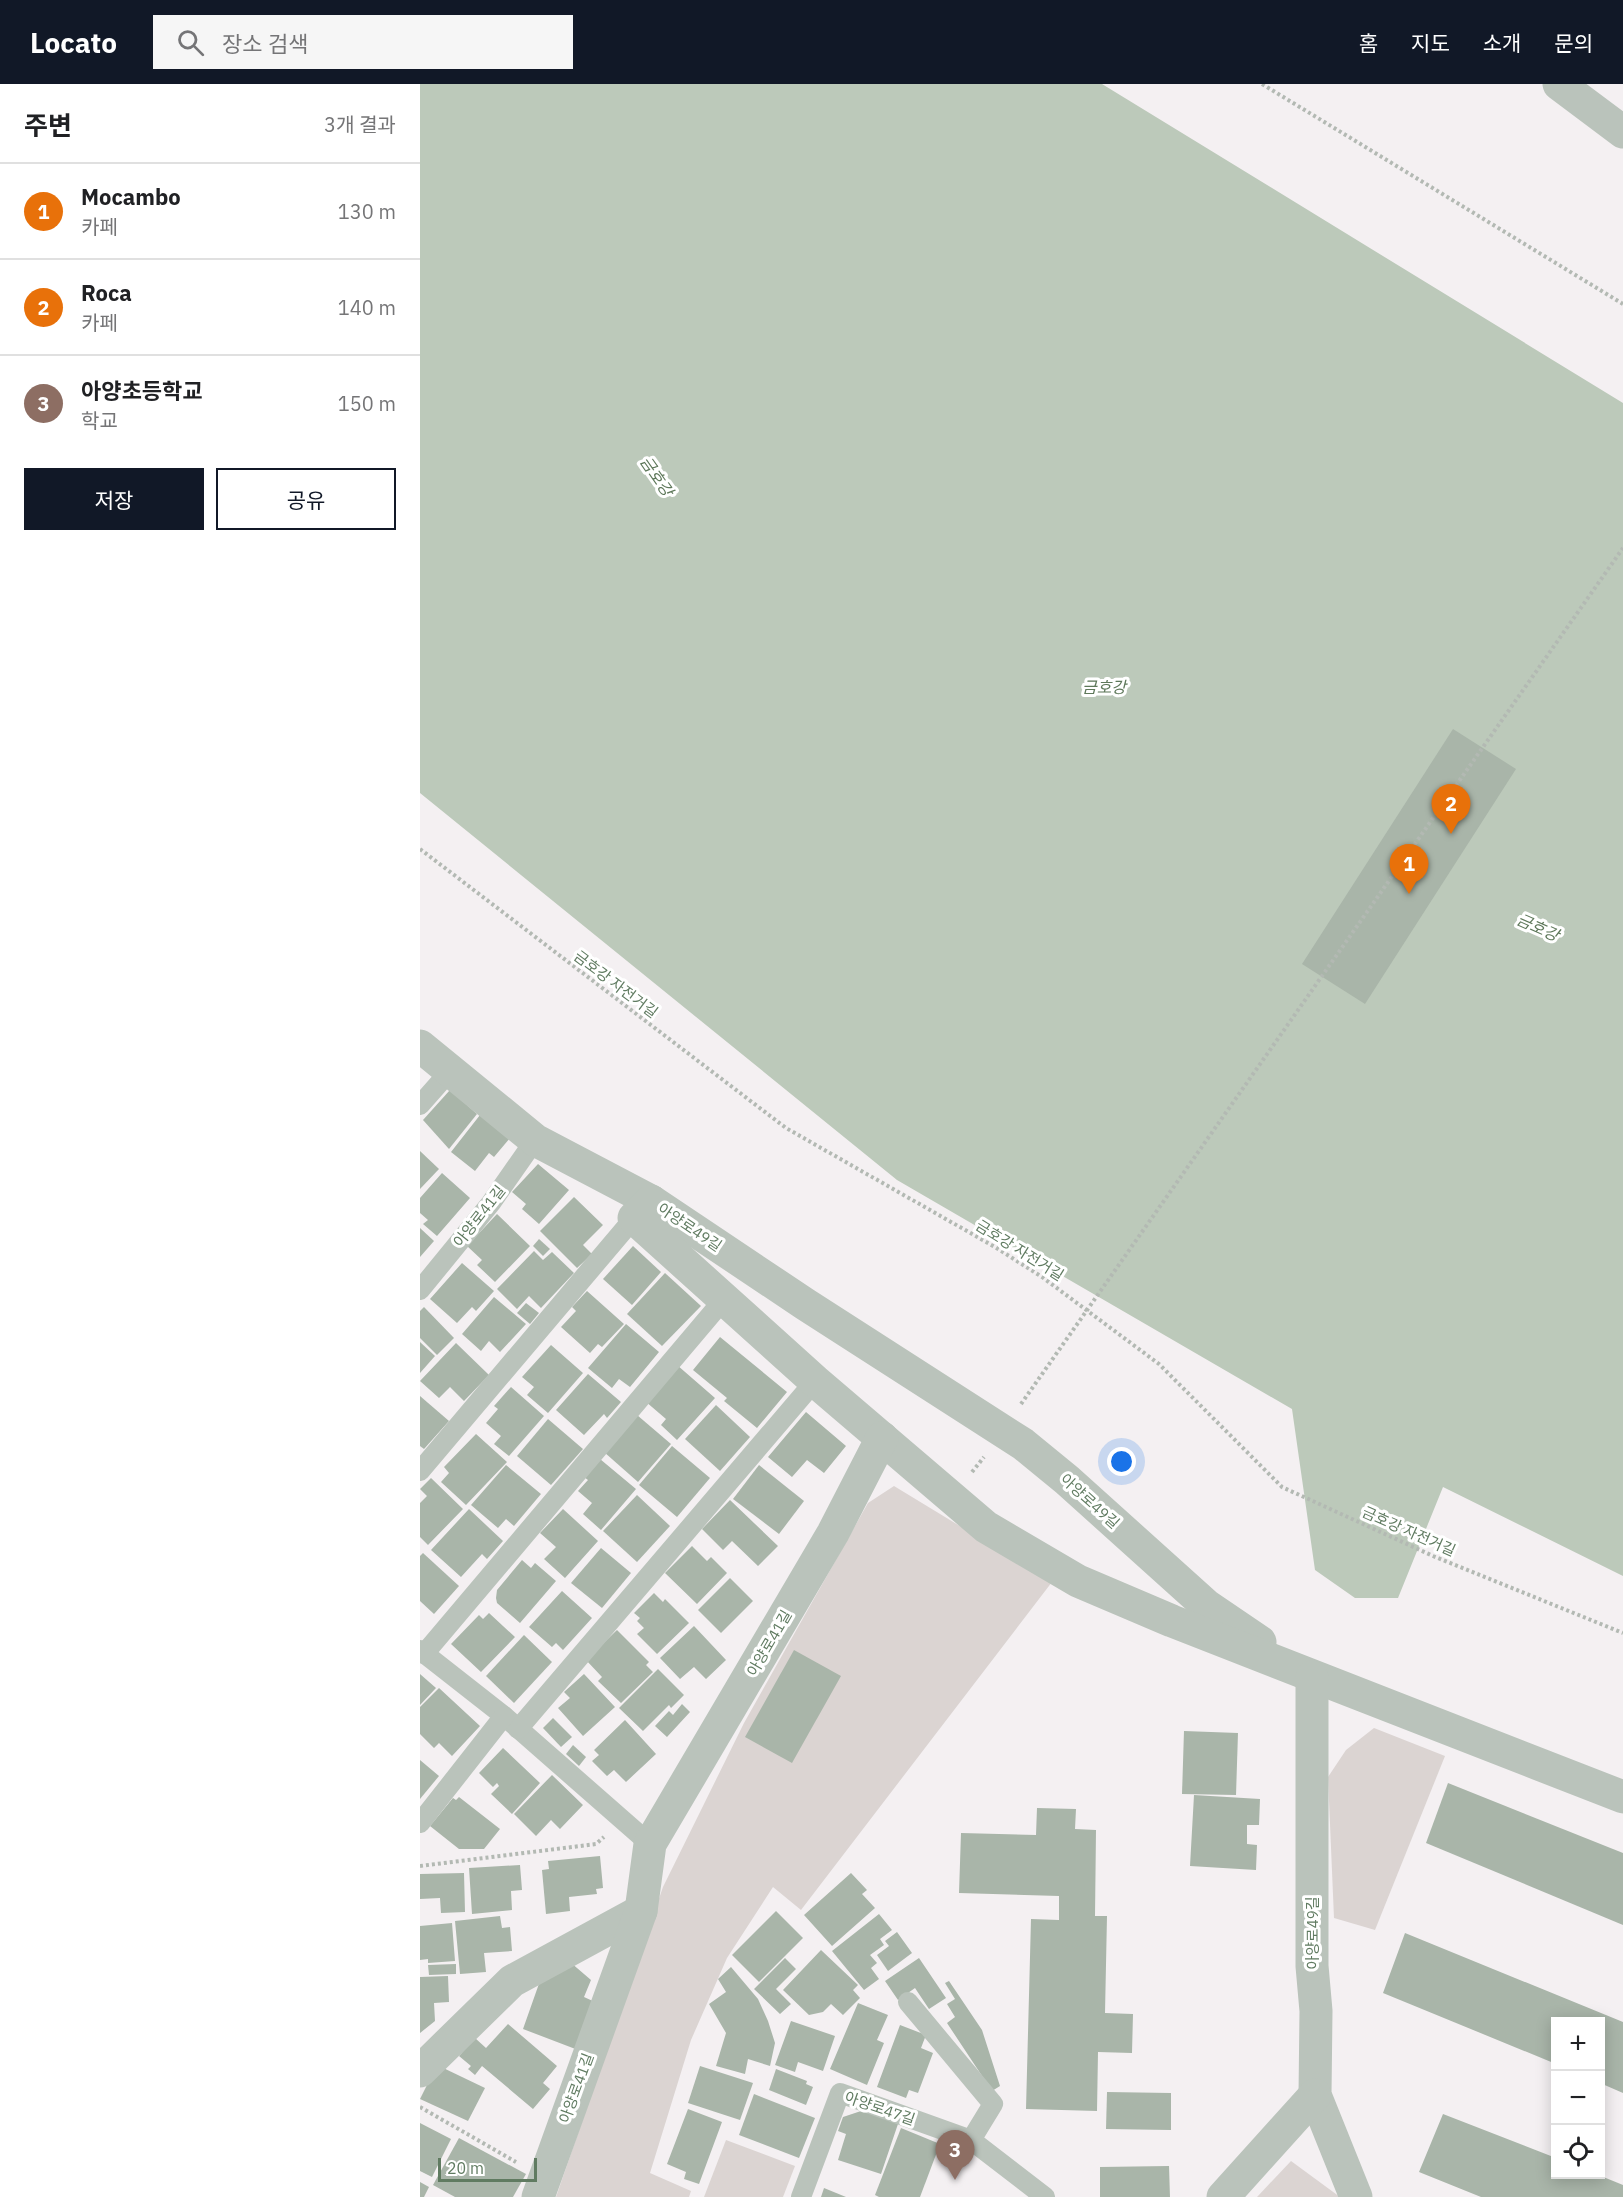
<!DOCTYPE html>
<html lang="ko">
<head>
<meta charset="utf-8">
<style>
	:root { --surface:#fff; --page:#f6f6f6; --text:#202124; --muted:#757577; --line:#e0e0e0; --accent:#111827 }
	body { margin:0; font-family:"IBM Plex Sans","Noto Sans KR",sans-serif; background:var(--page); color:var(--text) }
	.controls { position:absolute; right:18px; bottom:18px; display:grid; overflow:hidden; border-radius:0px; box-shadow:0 3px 15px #0003 }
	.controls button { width:54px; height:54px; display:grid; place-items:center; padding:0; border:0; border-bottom:2px solid var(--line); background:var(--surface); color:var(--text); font:30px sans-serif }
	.scale { position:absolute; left:18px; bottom:15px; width:99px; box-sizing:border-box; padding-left:6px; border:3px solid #607b61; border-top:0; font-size:16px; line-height:21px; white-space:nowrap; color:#607b61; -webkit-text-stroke:4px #fff; paint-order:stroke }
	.you { position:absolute; left:702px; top:1378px; width:21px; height:21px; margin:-15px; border:4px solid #fff; border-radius:50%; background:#1a73e8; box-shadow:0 0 0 9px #1a73e833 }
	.badge { display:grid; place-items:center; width:39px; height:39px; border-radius:50%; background:var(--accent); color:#fff; font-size:20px; font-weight:700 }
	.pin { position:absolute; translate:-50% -50px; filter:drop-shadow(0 2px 3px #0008) }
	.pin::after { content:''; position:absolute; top:32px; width:21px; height:18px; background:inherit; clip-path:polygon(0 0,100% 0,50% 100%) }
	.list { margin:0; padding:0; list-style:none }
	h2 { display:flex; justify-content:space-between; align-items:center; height:78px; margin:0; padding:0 24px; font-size:26px }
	h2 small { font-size:20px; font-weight:400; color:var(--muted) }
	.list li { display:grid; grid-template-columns:39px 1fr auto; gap:18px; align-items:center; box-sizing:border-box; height:96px; padding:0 24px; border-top:2px solid var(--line) }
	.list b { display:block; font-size:22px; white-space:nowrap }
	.list p { margin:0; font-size:20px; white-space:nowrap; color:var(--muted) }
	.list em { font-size:20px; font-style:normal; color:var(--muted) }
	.actions { display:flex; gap:12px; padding:18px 24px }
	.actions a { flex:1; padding:14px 0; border:2px solid var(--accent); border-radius:0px; text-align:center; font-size:21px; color:var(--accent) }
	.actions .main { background:var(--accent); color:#fff }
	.icon { flex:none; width:33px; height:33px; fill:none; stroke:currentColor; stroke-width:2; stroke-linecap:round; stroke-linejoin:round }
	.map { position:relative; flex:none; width:1203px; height:2113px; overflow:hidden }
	header { display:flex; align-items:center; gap:36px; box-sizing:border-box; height:84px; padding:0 30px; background:var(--accent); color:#fff }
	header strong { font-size:28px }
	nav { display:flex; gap:33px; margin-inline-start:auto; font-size:21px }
	.search { width:420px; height:54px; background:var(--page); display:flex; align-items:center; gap:15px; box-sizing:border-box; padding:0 21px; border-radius:0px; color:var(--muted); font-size:22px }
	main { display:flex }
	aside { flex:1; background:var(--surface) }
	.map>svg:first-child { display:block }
</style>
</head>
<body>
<header>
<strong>Locato</strong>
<div class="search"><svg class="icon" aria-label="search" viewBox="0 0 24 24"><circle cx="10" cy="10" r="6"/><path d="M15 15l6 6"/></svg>장소 검색</div>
<nav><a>홈</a><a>지도</a><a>소개</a><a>문의</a></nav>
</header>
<main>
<aside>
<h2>주변<small>3개 결과</small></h2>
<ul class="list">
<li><span class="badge" style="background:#e8710a">1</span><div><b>Mocambo</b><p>카페</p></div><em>130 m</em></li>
<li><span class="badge" style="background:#e8710a">2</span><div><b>Roca</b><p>카페</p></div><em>140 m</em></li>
<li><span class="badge" style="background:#8d6e63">3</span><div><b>아양초등학교</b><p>학교</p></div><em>150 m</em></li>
</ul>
<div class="actions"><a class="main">저장</a><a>공유</a></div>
</aside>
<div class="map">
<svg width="1203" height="2113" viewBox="0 0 1203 2113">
	<rect width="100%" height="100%" fill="#f4f0f2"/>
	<g fill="#dbd4d2">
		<path d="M474 1402 632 1498 381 1826 353 1803 307 1874 271 1956 230 2089 271 2107 269 2113H136L243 1803 324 1639 448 1419Z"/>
		<path d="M954 1644 1025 1672 955 1846 914 1834 908 1693 926 1666Z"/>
		<path d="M306 2056 375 2082 363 2113H284Z"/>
		<path d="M871 2077 920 2113H837Z"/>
	</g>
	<path fill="#bcc9ba" d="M0 0H682L1203 319V1492L1023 1403 978 1514H935L895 1486 872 1325 477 1096 0 709Z"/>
	<g fill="#a9b5a9">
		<path d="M1033 645 1096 685 945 920 882 880Z"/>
		<path d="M30 1006 57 1030 29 1065 3 1036Z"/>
		<path d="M60 1031 90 1054 74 1073 69 1069 55 1087 31 1068Z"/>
		<path d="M0 1067 19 1085 0 1105Z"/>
		<path d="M118 1080 149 1106 119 1140 102 1125 106 1120 92 1108Z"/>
		<path d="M22 1089 50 1114 17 1152 3 1140 8 1136 0 1129V1114Z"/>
		<path d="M154 1113 183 1141 163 1161 172 1170 157 1184 120 1147Z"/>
		<path d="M77 1130 110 1162 75 1198 57 1181 62 1176 47 1162Z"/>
		<path d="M0 1144 14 1157 0 1173Z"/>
		<path d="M119 1155 130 1165 123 1172 113 1162Z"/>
		<path d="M213 1162 241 1188 212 1221 183 1195Z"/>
		<path d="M114 1167 123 1176 132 1168 154 1189 121 1224 109 1212 97 1225 77 1205Z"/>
		<path d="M42 1179 74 1207 56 1227 52 1223 37 1239 10 1215Z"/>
		<path d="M245 1189 281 1222 242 1262 207 1230Z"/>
		<path d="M167 1207 204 1240 182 1263 178 1260 170 1269 141 1243 156 1227 152 1223Z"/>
		<path d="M74 1213 106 1240 80 1268 69 1257 61 1267 42 1250Z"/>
		<path d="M106 1219 119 1229 110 1240 97 1229Z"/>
		<path d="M4 1223 34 1254 17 1271 0 1254V1227Z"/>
		<path d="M206 1240 239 1268 210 1303 199 1295 192 1304 168 1284Z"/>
		<path d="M300 1253 367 1308 337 1344 304 1317 307 1314 273 1286Z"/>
		<path d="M0 1258 15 1272 0 1289Z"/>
		<path d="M36 1259 69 1291 44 1317 30 1303 19 1314 0 1297Z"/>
		<path d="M131 1261 163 1289 128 1329 107 1311 114 1303 102 1293Z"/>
		<path d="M257 1281 295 1314 257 1356 241 1341 246 1335 225 1317Z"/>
		<path d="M168 1290 201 1318 187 1334 184 1330 164 1351 136 1326Z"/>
		<path d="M91 1303 124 1332 89 1372 74 1360 81 1352 66 1339 78 1325 74 1322Z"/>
		<path d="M0 1312 29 1337 4 1365 0 1362Z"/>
		<path d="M296 1321 330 1353 300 1387 265 1355Z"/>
		<path d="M386 1328 426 1362 404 1389 387 1376 372 1393 348 1373Z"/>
		<path d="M217 1331 251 1360 218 1398 184 1368Z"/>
		<path d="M128 1335 163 1365 131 1401 97 1372Z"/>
		<path d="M56 1350 87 1378 46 1421 21 1398 29 1389 24 1383Z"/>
		<path d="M252 1362 290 1394 257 1433 219 1401Z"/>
		<path d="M180 1375 216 1405 181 1446 163 1430 172 1419 158 1407 168 1396 164 1393Z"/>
		<path d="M86 1381 121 1410 94 1442 86 1435 78 1444 51 1421Z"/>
		<path d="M339 1381 384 1417 359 1450 313 1415Z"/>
		<path d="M11 1394 43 1425 8 1461 0 1453V1419L7 1412 0 1405Z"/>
		<path d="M217 1411 250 1442 217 1478 183 1447Z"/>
		<path d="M310 1416 358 1462 338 1482 312 1457 303 1466 282 1445Z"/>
		<path d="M49 1425 83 1457 67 1475 62 1470 41 1493 11 1466Z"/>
		<path d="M143 1425 178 1457 145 1494 124 1475 136 1463 120 1449Z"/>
		<path d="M272 1462 287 1477 291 1473 307 1489 277 1520 245 1489Z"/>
		<path d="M181 1464 211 1489 182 1524 151 1499Z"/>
		<path d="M3 1469 39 1502 14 1530 0 1517V1472Z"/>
		<path d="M102 1476 111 1484 115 1479 136 1497 100 1539 77 1519 76 1514 77 1506Z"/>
		<path d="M310 1494 333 1517 301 1549 278 1526Z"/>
		<path d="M142 1507 172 1534 143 1566 136 1559 132 1563 109 1543Z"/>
		<path d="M234 1509 243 1518 245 1515 269 1539 237 1570 217 1550 224 1544 217 1537 220 1534 214 1529Z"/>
		<path d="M69 1529 95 1553 61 1588 31 1560 59 1531 63 1535Z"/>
		<path d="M274 1542 306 1576 286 1595 274 1583 260 1595 240 1574Z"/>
		<path d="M197 1546 229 1578 226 1581 233 1588 201 1619 178 1597 182 1593 166 1576Z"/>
		<path d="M104 1551 132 1578 94 1619 66 1592Z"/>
		<path d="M374 1566 421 1592 372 1679 325 1653Z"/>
		<path d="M238 1585 264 1611 251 1624 249 1621 223 1647 199 1624Z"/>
		<path d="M0 1590 16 1604 0 1621Z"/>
		<path d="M164 1590 195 1623 163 1652 138 1624 150 1614 144 1608Z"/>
		<path d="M19 1604 60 1642 32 1672 19 1659 14 1664 0 1650V1623Z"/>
		<path d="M262 1620 270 1628 247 1653 235 1642 249 1627 253 1631Z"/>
		<path d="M133 1634 152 1653 141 1663 123 1644Z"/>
		<path d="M205 1636 236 1670 206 1698 194 1686 187 1692 172 1677 179 1671 174 1666Z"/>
		<path d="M764 1647 818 1649 816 1711 762 1710Z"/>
		<path d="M153 1661 166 1673 159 1682 146 1670Z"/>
		<path d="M83 1664 120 1699 92 1730 71 1710 79 1702 77 1699 73 1703 59 1689Z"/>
		<path d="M0 1676 19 1692 0 1715Z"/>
		<path d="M132 1691 163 1721 140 1745 131 1736 116 1752 94 1730Z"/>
		<path d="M1028 1699 1203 1769V1841L1006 1759Z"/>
		<path d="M774 1711 840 1715 839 1741H827V1760L837 1761 836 1786 770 1782Z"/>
		<path d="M39 1713 80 1745 64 1765H39L10 1742 33 1714 36 1716Z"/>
		<path d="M617 1724 656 1725 655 1745 676 1746 675 1832H687L685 1929 713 1930 712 1969 678 1968 677 2027 606 2025 611 1835 639 1836V1812L539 1809 541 1749 616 1751Z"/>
		<path d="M180 1772 183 1804 176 1805 177 1810 149 1813 150 1827 126 1830 122 1786 129 1785 128 1777Z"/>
		<path d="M100 1781 102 1806 91 1807 92 1826 52 1830 49 1784Z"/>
		<path d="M44 1789 45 1828 21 1829 20 1814 0 1815V1790Z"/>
		<path d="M431 1789 447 1806 442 1810 455 1824 412 1862 384 1831Z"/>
		<path d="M356 1827 383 1854 339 1898 312 1871Z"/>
		<path d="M459 1830 472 1846 460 1855 464 1861 450 1871 457 1879 451 1884 459 1895 444 1906 412 1867Z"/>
		<path d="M80 1832 82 1844 90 1843 92 1867 64 1869 66 1888 40 1890 35 1837Z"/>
		<path d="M32 1839 35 1877 8 1879V1875L0 1876V1842Z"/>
		<path d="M477 1848 492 1869 468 1887 457 1871 469 1862 465 1857Z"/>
		<path d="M985 1849 1203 1938V2009L1180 1999V1938H1136V1980L963 1909Z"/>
		<path d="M401 1866 438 1901 433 1906 440 1914 423 1931 411 1920 403 1928 389 1931 363 1906Z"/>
		<path d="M365 1874 376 1885 356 1905 371 1920 360 1930 334 1905Z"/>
		<path d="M499 1874 526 1914 509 1925 495 1904 478 1916 465 1897Z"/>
		<path d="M150 1878 171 1896 164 1913 175 1918 158 1966 103 1945 121 1894Z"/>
		<path d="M36 1880V1890L9 1891 8 1881Z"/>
		<path d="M311 1883 338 1915 348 1937 355 1959 350 1982 328 1975 325 1990 296 1982 306 1949 289 1920 306 1908 298 1895Z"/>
		<path d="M28 1892 29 1918 14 1919 15 1937 0 1949V1893Z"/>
		<path d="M529 1897 562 1946 580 2002 572 2007 527 1939 535 1933 527 1920 535 1915 525 1899Z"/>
		<path d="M438 1919 468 1931 457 1956 464 1959 447 2001 410 1985Z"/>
		<path d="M371 1937 415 1952 403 1987 378 1978 375 1988 355 1981Z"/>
		<path d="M88 1940 137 1982 123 1999 130 2005 113 2025 62 1982 55 1991 48 1985 51 1982 39 1972 55 1954 66 1964Z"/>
		<path d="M480 1941 506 1951 501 1964 513 1969 498 2009 489 2006 486 2014 457 2003Z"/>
		<path d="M17 1981 65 2004 48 2037 0 2015Z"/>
		<path d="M280 1982 333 1999 320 2036 268 2019Z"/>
		<path d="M356 1985 387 1997 386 2000 393 2003 386 2021 349 2006Z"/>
		<path d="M687 2008 751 2009V2046L686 2045Z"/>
		<path d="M334 2010 395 2034 379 2074 319 2051Z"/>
		<path d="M268 2025 302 2038 279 2100 264 2095 266 2088 247 2080Z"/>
		<path d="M444 2026 479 2037 461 2090 418 2076 426 2050 418 2047 423 2033Z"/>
		<path d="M1023 2030 1136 2074V2090H1176L1203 2101V2113H1061L999 2088Z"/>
		<path d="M0 2039 31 2055 12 2093 0 2087Z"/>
		<path d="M481 2044 520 2060 500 2113H459L455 2111Z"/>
		<path d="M39 2054 106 2090 93 2113H35L13 2101Z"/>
		<path d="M749 2082 750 2113H680V2083Z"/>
		<path d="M0 2098 9 2103 4 2113H0Z"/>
		<path d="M404 2104 426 2113H401Z"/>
	</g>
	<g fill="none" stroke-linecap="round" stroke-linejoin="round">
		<g stroke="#b3b9b3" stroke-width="4" stroke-dasharray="3 3" stroke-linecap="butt">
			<path d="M842 0 1203 220"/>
			<path d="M0 765 366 1044 575 1163 622 1193 739 1280 862 1403 1013 1472 1203 1549"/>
			<path d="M601 1320 1203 464"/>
			<path d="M552 1388 564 1373"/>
			<path d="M0 1782 176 1760 184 1753"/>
			<path d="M0 2023 96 2078"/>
		</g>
		<g stroke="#bac3bb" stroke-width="20">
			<path d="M0 1021 30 987"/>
			<path d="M0 1206 71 1119 115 1056"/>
			<path d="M0 1387 214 1134"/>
			<path d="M0 1566 84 1632 230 1760"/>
			<path d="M4 1570 305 1214"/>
			<path d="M98 1645 395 1297"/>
			<path d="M0 1739 84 1632"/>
			<path d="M488 1918 573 2020 551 2056"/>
			<path d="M381 2113 420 2009 551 2056 625 2113"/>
		</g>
		<g stroke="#bac3bb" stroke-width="33">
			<path d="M0 962 115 1056 231 1117 385 1220 603 1360 647 1396 787 1522 840 1558"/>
			<path d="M231 1117 214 1134 395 1297 566 1443 658 1497 752 1537 1203 1713"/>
			<path d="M892 1593V1882L896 1927 895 2011 936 2113"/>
			<path d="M0 1987 92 1897 221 1827"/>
			<path d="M118 2113 221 1827 230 1760 413 1449 462 1354"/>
			<path d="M803 2113 895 2011"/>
		</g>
		<path stroke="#bac3bb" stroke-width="33" d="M1139 0 1203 48"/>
	</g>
	<g text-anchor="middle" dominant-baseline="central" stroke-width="6" stroke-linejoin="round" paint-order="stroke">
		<g font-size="15" fill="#607b61" stroke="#fff">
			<text transform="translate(196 900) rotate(37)">금호강 자전거길</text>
			<text transform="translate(59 1132) rotate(-52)">아양로41길</text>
			<text transform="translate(270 1143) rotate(34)">아양로49길</text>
			<text transform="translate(600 1166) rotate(32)">금호강 자전거길</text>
			<text transform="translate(670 1417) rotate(42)">아양로49길</text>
			<text transform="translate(989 1447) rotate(24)">금호강 자전거길</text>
			<text transform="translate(349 1559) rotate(-60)">아양로41길</text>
			<text transform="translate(892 1849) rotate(-90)">아양로49길</text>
			<text transform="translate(156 2004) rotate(-70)">아양로41길</text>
			<text transform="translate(460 2024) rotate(19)">아양로47길</text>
		</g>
		<g font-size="16" font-style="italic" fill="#5e785a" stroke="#fff">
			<text transform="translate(237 392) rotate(55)">금호강</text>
			<text x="684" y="603">금호강</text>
			<text transform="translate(1118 843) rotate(24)">금호강</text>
		</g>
	</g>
</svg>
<div class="controls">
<button>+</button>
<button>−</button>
<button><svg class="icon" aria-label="locate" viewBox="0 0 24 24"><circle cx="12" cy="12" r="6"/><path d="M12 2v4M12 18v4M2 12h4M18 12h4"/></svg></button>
</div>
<div class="scale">20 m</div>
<div class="you"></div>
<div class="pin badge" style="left:989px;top:810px;background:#e8710a">1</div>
<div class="pin badge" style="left:1031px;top:750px;background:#e8710a">2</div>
<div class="pin badge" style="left:535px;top:2096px;background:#8d6e63">3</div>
</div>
</main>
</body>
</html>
